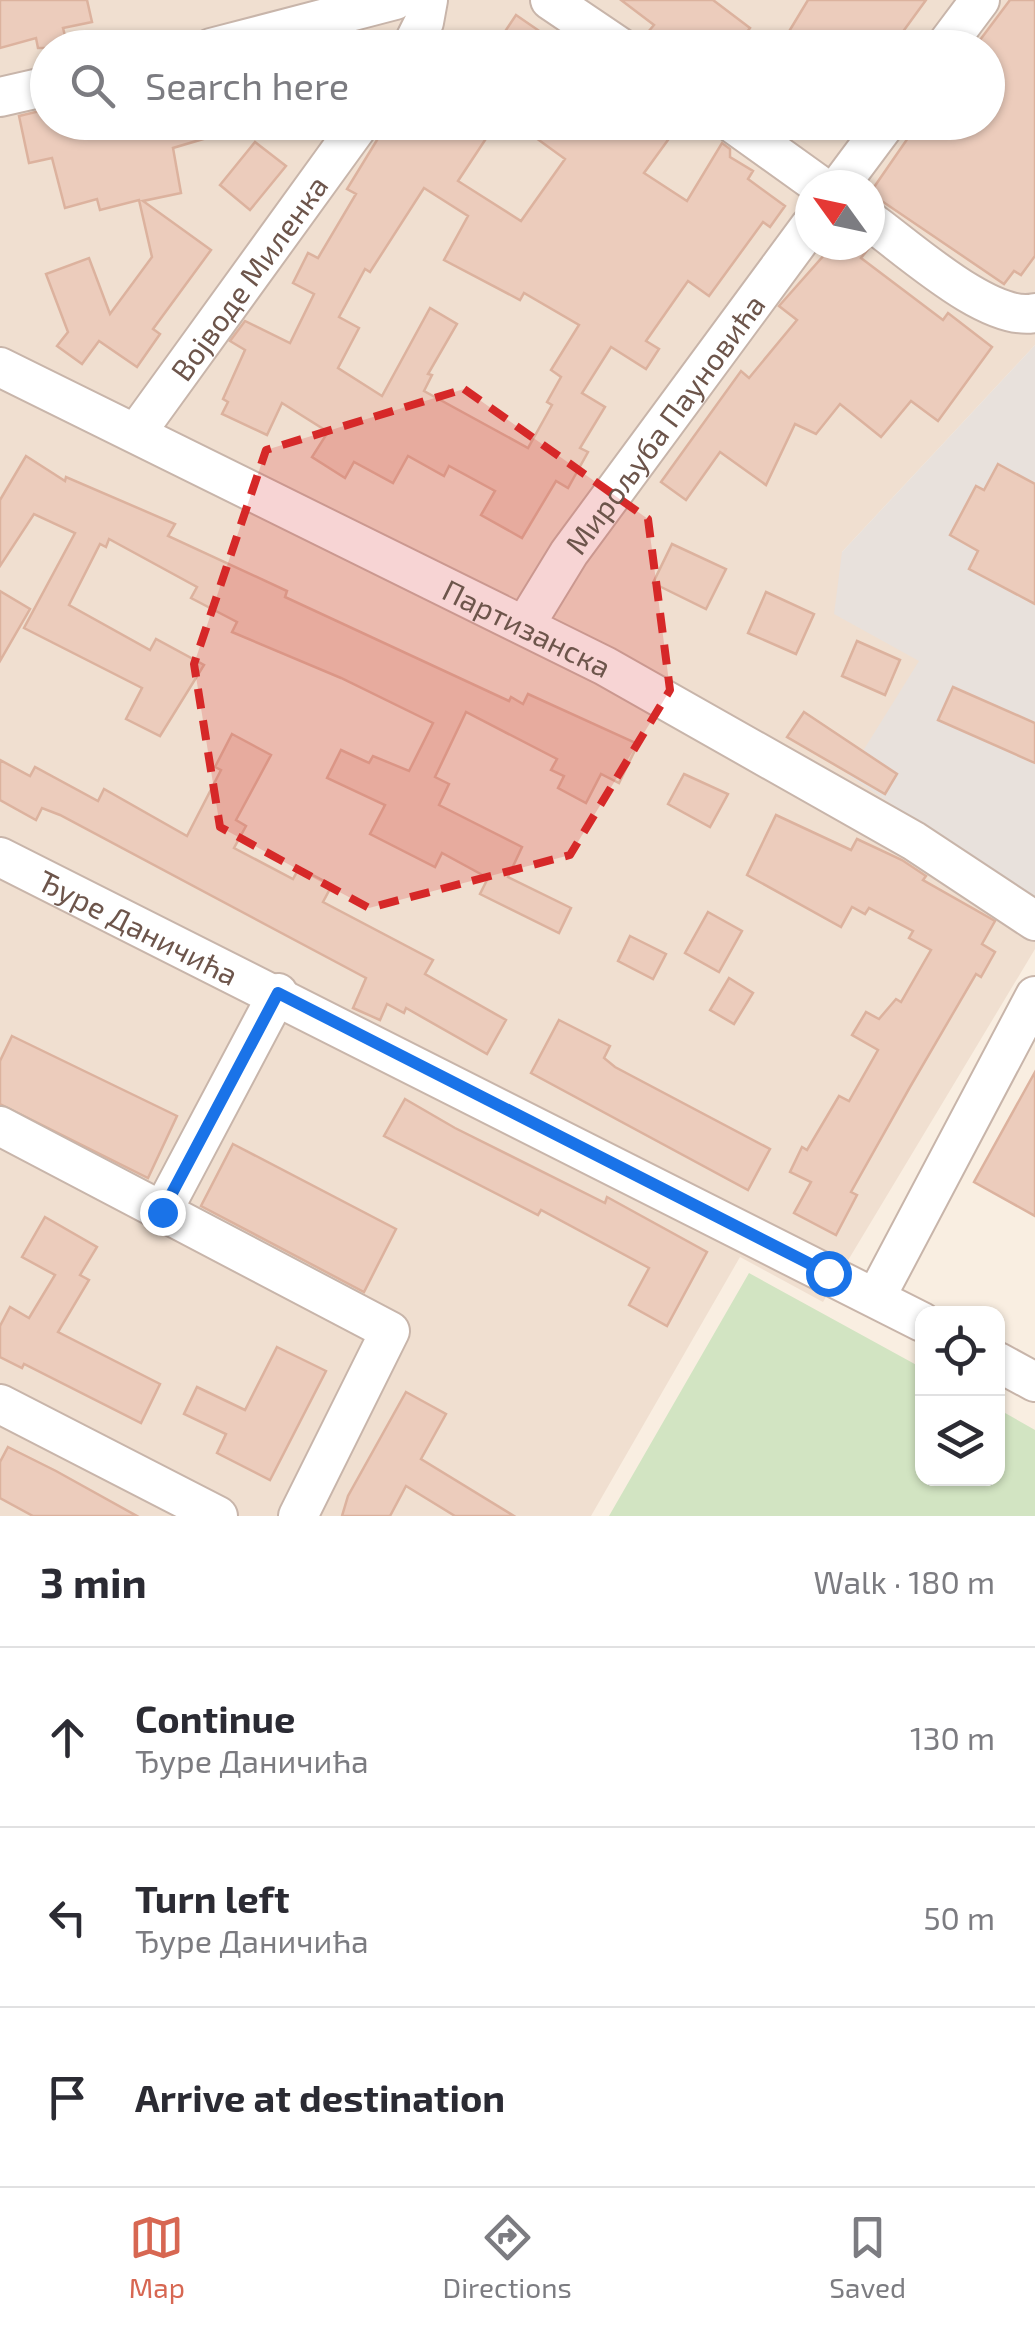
<!DOCTYPE html>
<html lang="en">
<head>
<meta charset="utf-8">
<style>
	:root { --surface:#fff; --page:#f7f7f7; --text:#2b2b33; --muted:#7c7c81; --line:#e1e1e2; --accent:#d76752 }
	body { margin:0; font-family:"Exo 2",sans-serif; background:var(--page); color:var(--text) }
	.controls { position:absolute; right:30px; bottom:30px; display:grid; overflow:hidden; border-radius:20px; box-shadow:0 2px 8px #0004 }
	.controls button { width:90px; height:90px; display:grid; place-items:center; padding:0; border:0; border-bottom:2px solid var(--line); background:var(--surface); color:var(--text); font:50px sans-serif }
	.compass { position:absolute; left:795px; top:170px; width:90px; height:90px; border-radius:50%; background:var(--surface); box-shadow:0 2px 8px #0004; rotate:303deg }
	.stop { position:absolute; width:30px; height:30px; margin:-22px; border:8px solid #1a73e8; border-radius:50%; background:#fff }
	.stop.end { background:#1a73e8; border-color:#fff; box-shadow:0 2px 10px #0008 }
	.list { margin:0; padding:0; list-style:none }
	h2 { display:flex; justify-content:space-between; align-items:center; height:130px; margin:0; padding:0 40px; font-size:42px }
	h2 small { font-size:32px; font-weight:400; color:var(--muted) }
	.list li { display:grid; grid-template-columns:65px 1fr auto; gap:30px; align-items:center; box-sizing:border-box; height:180px; padding:0 40px; border-top:2px solid var(--line) }
	.list b { display:block; font-size:38px; white-space:nowrap }
	.list p { margin:0; font-size:32px; white-space:nowrap; color:var(--muted) }
	.list em { font-size:32px; font-style:normal; color:var(--muted) }
	.icon { flex:none; width:55px; height:55px; fill:none; stroke:currentColor; stroke-width:2; stroke-linecap:round; stroke-linejoin:round }
	.map { position:relative; flex:none; width:1035px; height:1516px; overflow:hidden }
	.search { position:absolute; background:var(--surface); box-shadow:0 2px 8px #0004; left:30px; right:30px; top:30px; height:110px; display:flex; align-items:center; gap:25px; box-sizing:border-box; padding:0 35px; border-radius:55px; color:var(--muted); font-size:38px }
	.sheet { height:670px; background:var(--surface) }
	nav { display:flex; justify-content:space-around; align-items:center; box-sizing:border-box; height:140px; border-top:2px solid var(--line); background:var(--surface); font-size:28px; color:var(--muted) }
	nav a { display:grid; justify-items:center; gap:5px }
	nav .on { color:var(--accent) }
	.map>svg:first-child { display:block }
</style>
</head>
<body>
<div class="map">
<svg width="1035" height="1516" viewBox="0 0 1035 1516">
	<rect width="100%" height="100%" fill="#f9eee1"/>
	<path fill="#f0dfd0" fill-rule="evenodd" d="M0 0H1035V345L842 552 920 661 1035 900V949L823 1302 740 1257 591 1516H0ZM48 48H988V122H48ZM810 185H870V245H810Z"/>
	<path fill="#e8e1dc" d="M1035 345V900L848 775 919 661 834 614 842 552Z"/>
	<path fill="#d2e4c2" d="M749 1273 922 1368V1478H998V1409L1035 1430V1516H609Z"/>
	<g fill="#ecccbc" stroke="#dcb29e" stroke-width="2.5" fill-rule="evenodd">
		<path d="M0 0H87L92 22 63 28 68 48H38L36 38 0 48Z"/>
		<path d="M621 0H713L750 28 735 48H700L679 32 668 47 648 32 654 25Z"/>
		<path d="M808 0H926L891 48H779Z"/>
		<path d="M1010 0H1035V256L1021 275 1014 271 1004 284 870 193 919 122H988V48H974Z"/>
		<path d="M516 15 564 48H494Z"/>
		<path d="M48 109V122H236L237 129 173 148 181 193 143 201 211 250 153 329 160 334 137 367 99 341 82 364 57 346 68 332 46 274 89 258 110 314 152 257 139 200 100 210 97 199 65 208 52 158 29 163 19 116Z"/>
		<path d="M388 122H497L458 181 521 221 565 159 514 122H681L644 173 687 201 722 143 730 149V157L753 171 748 179 785 206 770 227 763 222 709 296 688 281 646 341 659 349 646 369 611 347 582 393 605 407 580 448 588 452 568 488 556 481 522 538 481 515 495 491 449 466 444 476 408 456 393 483 354 462 345 478 312 457 328 432 282 403 267 435 222 414 228 402 223 399 245 350 230 341 245 321 290 343 314 294 293 283 308 253 318 258 356 194 347 189ZM424 188 468 216 444 260 520 300 524 293 579 325 551 370 561 377 547 402 552 405 528 448 424 391 432 375 428 374 457 324 430 308 382 396 338 368 359 328 339 317 365 269 370 272Z"/>
		<path d="M255 142 286 166 250 210 220 185Z"/>
		<path d="M833 245H864L869 248 861 258 943 320 948 313 992 347 938 421 911 401 881 437 840 404 816 434 795 424 766 485 720 452 686 500 661 482 741 371 749 378 797 320 779 306Z"/>
		<path d="M26 456 65 481 66 477 175 524 168 536 287 591 285 597 509 701 511 697 523 704 528 694 638 744 619 783 601 774 586 803 558 788 564 776 551 770 557 759 466 712 435 777 449 784 439 805 522 847 508 877 571 908 559 933 480 894 488 878 442 853 435 867 370 834 385 805 327 778 341 750 369 763 373 756 409 771 433 723 341 678 232 632 237 622 191 598 197 587 109 539 106 547 100 544 69 605 150 650 156 639 204 665 160 736 126 719 142 688 24 628 75 533 34 514 0 566V500Z"/>
		<path d="M998 464 1035 484V604L969 569 978 551 950 535 976 486 984 490Z"/>
		<path d="M672 544 726 569 706 609 653 583Z"/>
		<path d="M0 591 30 609 0 661Z"/>
		<path d="M766 592 814 614 796 654 748 633Z"/>
		<path d="M857 641 900 660 885 695 842 676Z"/>
		<path d="M953 687 1035 723V763L938 720Z"/>
		<path d="M804 712 897 774 885 794 787 737Z"/>
		<path d="M232 734 271 755 236 820 246 826 234 848 293 879 299 868 332 885 323 902 433 960 425 974 506 1020 487 1054 406 1008 404 1013 387 1004 380 1020 353 1008 366 978 60 815 42 808 36 820 0 800V760L30 776 35 767 98 801 104 789 187 836 221 770 215 767Z"/>
		<path d="M684 774 728 794 710 827 668 804Z"/>
		<path d="M776 815 851 850 857 839 902 860 926 876 923 880 995 921 982 944 995 952 981 977 976 974 910 1087 851 1192 857 1195 836 1235 794 1213 811 1182 790 1172 802 1147 807 1150 839 1096 849 1101 878 1050 852 1035 866 1012 879 1019 896 999 901 1002 931 950 909 938 913 931 869 908 865 914 852 907 841 927 747 875Z"/>
		<path d="M708 912 742 931 719 972 685 953Z"/>
		<path d="M630 936 666 954 653 979 618 961Z"/>
		<path d="M729 978 753 993 734 1024 710 1010Z"/>
		<path d="M559 1020 610 1046 604 1058 615 1067 770 1149 748 1190 531 1073Z"/>
		<path d="M12 1036 177 1116 148 1178 0 1104V1061Z"/>
		<path d="M1035 1072V1216L974 1182Z"/>
		<path d="M405 1099 455 1128 605 1203 607 1197 707 1252 667 1326 629 1305 649 1268 541 1210 538 1215 384 1136Z"/>
		<path d="M233 1144 396 1229 364 1292 201 1206Z"/>
		<path d="M45 1217 97 1247 80 1275 89 1280 58 1332 160 1384 141 1423 24 1364 22 1368 0 1357V1326L10 1307 29 1318 55 1275 22 1257Z"/>
		<path d="M277 1347 326 1371 270 1480 217 1453 226 1434 184 1414 197 1387 245 1410Z"/>
		<path d="M406 1392 446 1414 421 1459 514 1516H455L406 1486 390 1516H342L348 1496Z"/>
		<path d="M8 1447 56 1471 137 1516H33L0 1498V1462Z"/>
	</g>
	<g fill="none" stroke-linecap="round" stroke-linejoin="round">
		<g stroke="#c8b5aa" stroke-width="42">
			<g id="minor">
				<path d="M550 0 621 48"/>
				<path d="M211 48 395 0"/>
				<path d="M411 48 424 22 428 0"/>
				<path d="M944 48 980 0"/>
				<path d="M0 97 48 86"/>
				<path d="M731 122 819 185"/>
				<path d="M840 185 887 122"/>
				<path d="M870 221C908 248 989 323 1035 313"/>
				<path id="s1" d="M0 367 605 666 914 841 1035 921"/>
				<path id="s2" d="M136 433 361 122"/>
				<path id="s3" d="M525 625 569 553 810 226"/>
				<path id="s4" d="M0 857 922 1322"/>
				<path d="M0 1126 390 1331 298 1516"/>
				<path d="M162 1212 278 993"/>
				<path d="M876 1297 1035 996"/>
				<path d="M998 1362 1035 1382"/>
				<path d="M0 1404 218 1516"/>
			</g>
		</g>
		<use href="#minor" stroke="#fff" stroke-width="38"/>
	</g>
	<g fill="none" stroke-linecap="round" stroke-linejoin="round">
		<path stroke="#1a73e8" stroke-width="12" d="M162 1212 278 993 828 1273"/>
	</g>
	<path fill="#d62828" fill-opacity="0.2" stroke="#d62828" stroke-width="8" stroke-dasharray="20 12" stroke-linejoin="round" d="M464 389 648 519 670 690 570 855 369 908 220 827 194 664 266 450Z"/>
	<g text-anchor="middle" dominant-baseline="central" stroke-width="8" stroke-linejoin="round" paint-order="stroke">
		<g font-size="30" fill="#6d554b" stroke="#fdf2e6">
			<text stroke="none"><textPath href="#s2" startOffset="192">Војводе Миленка</textPath></text>
			<text stroke="none"><textPath href="#s3" startOffset="245">Мирољуба Пауновића</textPath></text>
			<text stroke="none"><textPath href="#s1" startOffset="588">Партизанска</textPath></text>
			<text stroke="none"><textPath href="#s4" startOffset="155">Ђуре Даничића</textPath></text>
		</g>
	</g>
</svg>
<div class="controls">
<button><svg class="icon" aria-label="locate" viewBox="0 0 24 24"><circle cx="12" cy="12" r="6"/><path d="M12 2v4M12 18v4M2 12h4M18 12h4"/></svg></button>
<button><svg class="icon" aria-label="layers" viewBox="0 0 24 24"><path d="M12 4l9 5-9 5-9-5zM3 14l9 5 9-5"/></svg></button>
</div>
<svg class="compass" viewBox="-18 -18 36 36"><path d="M0-13l5 13h-10z" fill="#e53935"/><path d="M0 13l5-13h-10z" fill="#7c7c81"/></svg>
<div class="stop" style="left:828px;top:1273px"></div>
<div class="stop end" style="left:162px;top:1212px"></div>
<div class="search"><svg class="icon" aria-label="search" viewBox="0 0 24 24"><circle cx="10" cy="10" r="6"/><path d="M15 15l6 6"/></svg>Search here</div>
</div>
<section class="sheet">
<h2>3 min<small>Walk · 180 m</small></h2>
<ul class="list">
<li><svg class="icon" aria-label="ahead" viewBox="0 0 24 24"><path d="M12 20V5M6 11l6-6 6 6"/></svg><div><b>Continue</b><p>Ђуре Даничића</p></div><em>130 m</em></li>
<li><svg class="icon" aria-label="left" viewBox="0 0 24 24"><path d="M17 20v-9H6M10 6l-5 5 5 5"/></svg><div><b>Turn left</b><p>Ђуре Даничића</p></div><em>50 m</em></li>
<li><svg class="icon" aria-label="arrive" viewBox="0 0 24 24"><path d="M6 21V4h12l-3 4 3 4H6"/></svg><div><b>Arrive at destination</b></div></li>
</ul>
</section>
<nav>
<a class="on"><svg class="icon" aria-label="map" viewBox="0 0 24 24"><path d="M3 6l6-2 6 2 6-2v14l-6 2-6-2-6 2zM9 4v14M15 6v14"/></svg>Map</a>
<a><svg class="icon" aria-label="directions" viewBox="0 0 24 24"><path d="M12 3l9 9-9 9-9-9zM9 14v-3h6M13 9l2 2-2 2"/></svg>Directions</a>
<a><svg class="icon" aria-label="saved" viewBox="0 0 24 24"><path d="M7 4h10v16l-5-4-5 4z"/></svg>Saved</a>
</nav>
</body>
</html>
